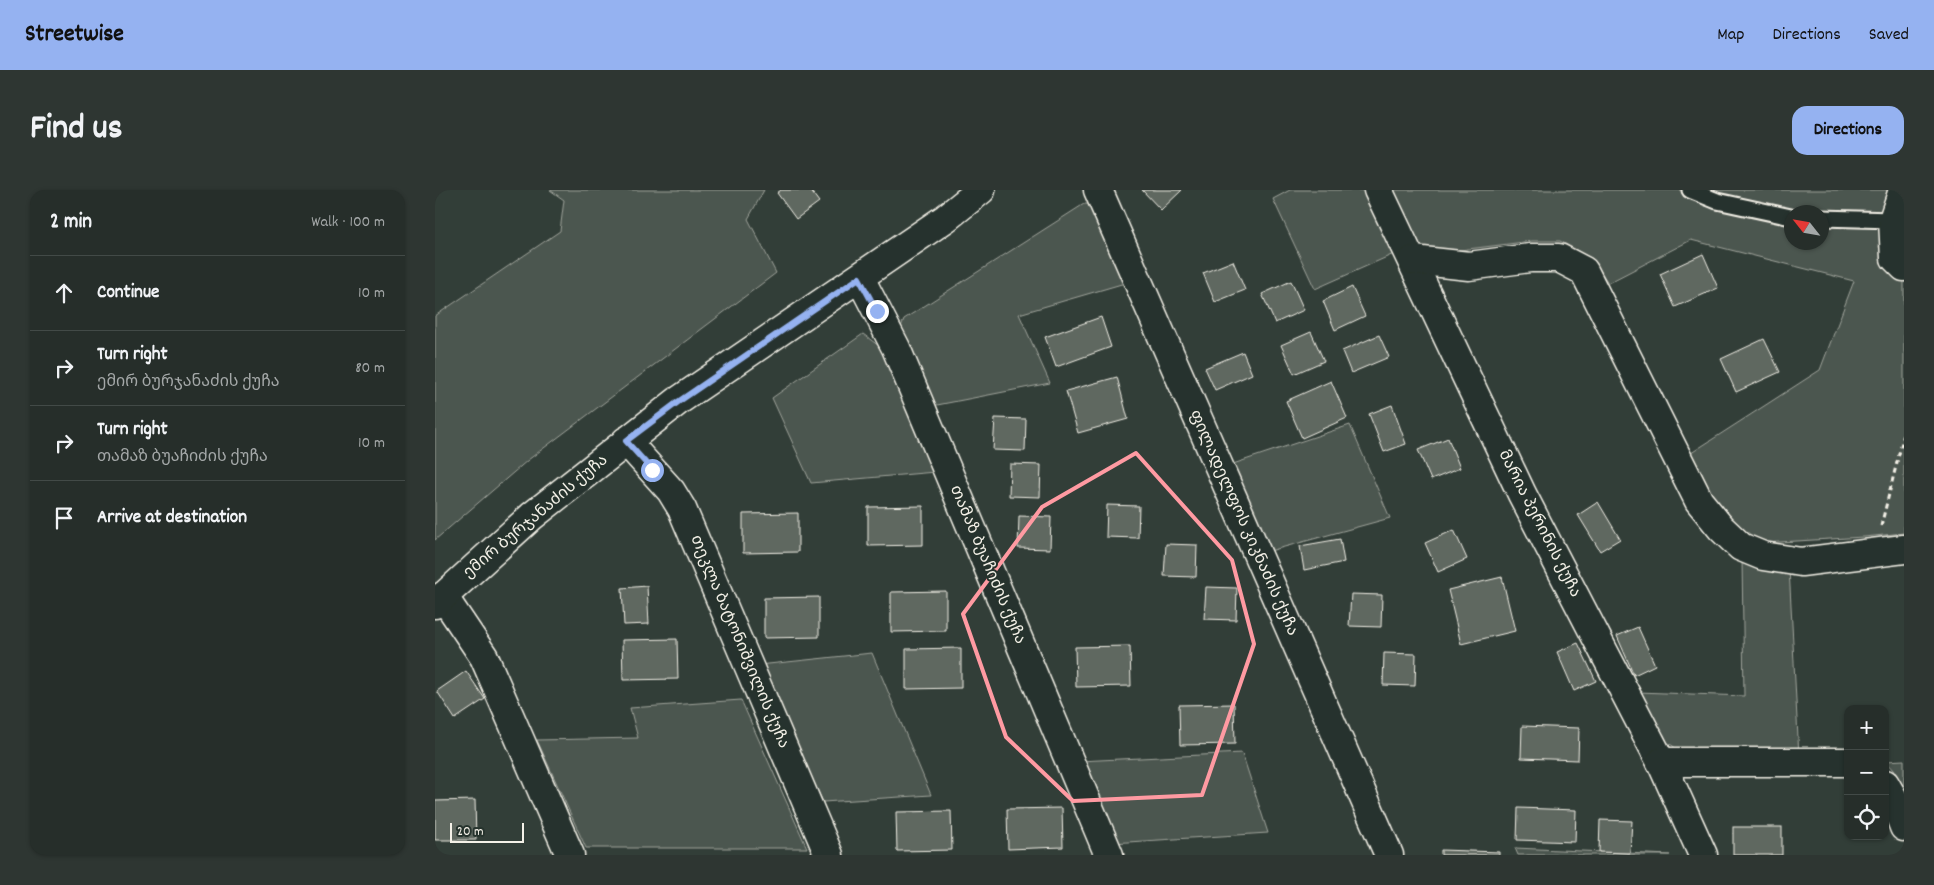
<!DOCTYPE html>
<html lang="en">
<head>
<meta charset="utf-8">
<style>
	:root { --surface:#262e2a; --page:#2e3632; --text:#f1f3f6; --muted:#a4a8a8; --line:#424a47; --accent:#95b2f1 }
	body { margin:0; font-family:Dekko,"Noto Sans Georgian",sans-serif; background:var(--page); color:var(--text) }
	.controls { position:absolute; right:15px; bottom:15px; display:grid; overflow:hidden; border-radius:10px; box-shadow:0 1px 4px #0004 }
	.controls button { width:45px; height:45px; display:grid; place-items:center; padding:0; border:0; border-bottom:1px solid var(--line); background:var(--surface); color:var(--text); font:25px sans-serif }
	.compass { position:absolute; left:1349px; top:15px; width:45px; height:45px; border-radius:50%; background:var(--surface); box-shadow:0 1px 4px #0004; rotate:301deg }
	.scale { position:absolute; left:15px; bottom:12px; width:74px; box-sizing:border-box; padding-left:5px; border:2px solid #f4f1e8; border-top:0; font-size:14px; line-height:18px; white-space:nowrap; color:#f4f1e8; -webkit-text-stroke:4px #26332d; paint-order:stroke }
	.stop { position:absolute; width:15px; height:15px; margin:-11px; border:4px solid #95b2f1; border-radius:50%; background:#fff }
	.stop.end { background:#95b2f1; border-color:#fff; box-shadow:0 1px 5px #0008 }
	.list { margin:0; padding:0; list-style:none }
	h2 { display:flex; justify-content:space-between; align-items:center; height:65px; margin:0; padding:0 20px; font-size:21px }
	h2 small { font-size:16px; font-weight:400; color:var(--muted) }
	.list li { display:grid; grid-template-columns:32px 1fr auto; gap:15px; align-items:center; box-sizing:border-box; height:75px; padding:0 20px; border-top:1px solid var(--line) }
	.list b { display:block; font-size:19px; white-space:nowrap }
	.list p { margin:0; font-size:16px; white-space:nowrap; color:var(--muted) }
	.list em { font-size:16px; font-style:normal; color:var(--muted) }
	.icon { flex:none; width:28px; height:28px; fill:none; stroke:currentColor; stroke-width:2; stroke-linecap:round; stroke-linejoin:round }
	.map { position:relative; flex:none; width:1469px; height:665px; overflow:hidden; border-radius:15px }
	header { display:flex; align-items:center; gap:30px; box-sizing:border-box; height:70px; padding:0 25px; background:var(--accent); color:#111 }
	header strong { font-size:24px }
	nav { display:flex; gap:28px; margin-inline-start:auto; font-size:18px }
	.intro { display:flex; align-items:center; justify-content:space-between; box-sizing:border-box; height:120px; padding:0 30px }
	h1 { margin:0; font-size:35px }
	.button { padding:12px 22px; border-radius:15px; background:var(--accent); color:#111; font-size:18px; font-weight:700 }
	main { display:flex; gap:30px; padding:0 30px }
	aside { flex:1; background:var(--surface); border-radius:15px; box-shadow:0 1px 4px #0004 }
	.map>svg:first-child { display:block }
</style>
</head>
<body>
<header>
<strong>Streetwise</strong>
<nav><a>Map</a><a>Directions</a><a>Saved</a></nav>
</header>
<div class="intro"><h1>Find us</h1><a class="button">Directions</a></div>
<main>
<aside>
<h2>2 min<small>Walk · 100 m</small></h2>
<ul class="list">
<li><svg class="icon" aria-label="ahead" viewBox="0 0 24 24"><path d="M12 20V5M6 11l6-6 6 6"/></svg><div><b>Continue</b></div><em>10 m</em></li>
<li><svg class="icon" aria-label="right" viewBox="0 0 24 24"><path d="M7 20v-9h11M14 6l5 5-5 5"/></svg><div><b>Turn right</b><p>ემირ ბურჯანაძის ქუჩა</p></div><em>80 m</em></li>
<li><svg class="icon" aria-label="right" viewBox="0 0 24 24"><path d="M7 20v-9h11M14 6l5 5-5 5"/></svg><div><b>Turn right</b><p>თამაზ ბუაჩიძის ქუჩა</p></div><em>10 m</em></li>
<li><svg class="icon" aria-label="arrive" viewBox="0 0 24 24"><path d="M6 21V4h12l-3 4 3 4H6"/></svg><div><b>Arrive at destination</b></div></li>
</ul>
</aside>
<div class="map">
<svg width="1469" height="665" viewBox="0 0 1469 665">
	<rect width="100%" height="100%" fill="#323e38"/>
	<filter id="ink" filterUnits="userSpaceOnUse"><feTurbulence type="fractalNoise" baseFrequency=".02" numOctaves="2"/><feDisplacementMap in="SourceGraphic" scale="10" xChannelSelector="R" yChannelSelector="G"/><feConvolveMatrix kernelMatrix="1 2 1 2 8 2 1 2 1" color-interpolation-filters="sRGB"/></filter>
	<g filter="url(#ink)">
		<g fill="#4c564f" stroke="#a0a49c" fill-rule="evenodd">
			<path d="M115 0H329L313 29 341 83 93 270 0 350V126L125 41 129 10Z"/>
			<path d="M855 0H931L961 63 880 99 838 9Z"/>
			<path d="M955 0H1460L1444 57 1455 76 1469 90V343L1429 347 1328 353 1308 344 1288 329 1250 267 1385 180 1419 91 1256 50 1173 93 1158 69 1125 51H1097L985 65ZM1356 22H1386V52H1356Z"/>
			<path d="M649 14H658L690 93 584 124 615 193 497 216 470 151 466 137 469 129Z"/>
			<path d="M428 144 448 159 500 282 376 293 337 208Z"/>
			<path d="M915 235 955 328 831 362 798 274Z"/>
			<path d="M1307 370 1354 378 1364 567 1241 558 1223 546 1203 502 1309 506Z"/>
			<path d="M437 463 496 605 388 612 324 475Z"/>
			<path d="M306 510 372 658H151L102 550 203 548 195 518Z"/>
			<path d="M807 563 833 643 677 653 644 571Z"/>
			<path d="M1469 570V605L1460 581 1451 571Z"/>
			<path d="M1080 658 1235 665H1083Z"/>
		</g>
		<g fill="#5f6861" stroke="#f4f1e8">
			<path d="M346 0H375L384 12 361 29 342 3Z"/>
			<path d="M707 0H747L726 20Z"/>
			<path d="M1268 64 1283 98 1240 117 1225 84Z"/>
			<path d="M798 71 810 100 780 112 768 83Z"/>
			<path d="M856 91 869 120 840 133 827 104Z"/>
			<path d="M917 97 930 126 900 140 888 111Z"/>
			<path d="M666 127 676 157 621 177 610 147Z"/>
			<path d="M876 142 889 171 859 184 846 155Z"/>
			<path d="M944 145 954 167 916 183 907 161Z"/>
			<path d="M1329 149 1345 182 1301 202 1286 169Z"/>
			<path d="M808 162 817 184 780 200 770 178Z"/>
			<path d="M682 187 693 229 643 243 631 201Z"/>
			<path d="M896 191 912 228 867 248 851 211Z"/>
			<path d="M957 215 971 254 949 262 934 224Z"/>
			<path d="M560 228 591 229 590 261 558 260Z"/>
			<path d="M1013 248 1025 278 996 290 983 260Z"/>
			<path d="M575 274 606 275 605 307 574 306Z"/>
			<path d="M1163 312 1185 349 1165 361 1143 325Z"/>
			<path d="M672 315 704 316 703 348 671 347Z"/>
			<path d="M488 316V355L433 356V317Z"/>
			<path d="M363 323V362L308 363V324Z"/>
			<path d="M584 326 616 327 615 359 583 358Z"/>
			<path d="M1019 340 1032 369 1003 382 990 353Z"/>
			<path d="M905 349 909 372 869 380 865 356Z"/>
			<path d="M731 354 762 355 761 387 729 386Z"/>
			<path d="M1067 387 1080 441 1026 454 1013 400Z"/>
			<path d="M212 396 214 434 189 435 187 398Z"/>
			<path d="M771 397 802 398 801 430 769 429Z"/>
			<path d="M511 401V441L456 442V402Z"/>
			<path d="M916 404 947 405 946 437 914 436Z"/>
			<path d="M384 407V447L329 448V408Z"/>
			<path d="M1203 437 1220 475 1199 485 1182 446Z"/>
			<path d="M242 449 243 489 188 490 187 450Z"/>
			<path d="M1143 453 1161 491 1139 501 1122 462Z"/>
			<path d="M695 456 696 496 641 497 640 457Z"/>
			<path d="M526 458V498L471 499V459Z"/>
			<path d="M949 463 981 464 980 496 948 495Z"/>
			<path d="M31 481 50 509 20 529 2 501Z"/>
			<path d="M799 514 800 554 745 555 744 515Z"/>
			<path d="M1087 536 1144 538 1143 570 1086 568Z"/>
			<path d="M40 610 41 650H0V611Z"/>
			<path d="M627 618 628 657 573 659 572 619Z"/>
			<path d="M1083 618 1141 620 1140 652 1082 650Z"/>
			<path d="M516 621 517 660 462 661 461 622Z"/>
			<path d="M1165 630 1197 631 1195 663 1164 662Z"/>
			<rect x="1298" y="637" width="49" height="28"/>
			<path d="M1006 660 1064 662V665H1006Z"/>
		</g>
		<g fill="none" stroke-linecap="round" stroke-linejoin="round">
			<g stroke="#f4f1e8" stroke-width="19">
				<g id="lane">
					<path d="M1255 0 1282 11 1356 27"/>
					<path d="M1386 28 1458 30"/>
				</g>
			</g>
			<g stroke="#f4f1e8" stroke-width="31">
				<g id="street">
					<path d="M663 0 954 665"/>
					<path d="M943 0 1087 304 1226 572 1268 665"/>
					<path d="M1468 0 1458 30 1460 68 1469 77"/>
					<path d="M978 70 1034 76 1095 68H1124L1149 81 1264 311 1286 338 1306 357 1328 366 1366 372 1469 359"/>
					<path d="M425 88 461 158 674 665"/>
					<path d="M191 251 236 301 247 319 394 665"/>
					<path d="M8 406 49 467 135 665"/>
					<path d="M1226 572H1413"/>
					<path d="M1450 594 1458 608 1469 637"/>
				</g>
			</g>
			<g stroke="#f4f1e8" stroke-width="31">
				<path id="secondary" d="M0 414 97 326 243 211 511 28 546 0"/>
			</g>
			<path stroke="#f4f1e8" stroke-width="3" stroke-dasharray="5 4" stroke-linecap="butt" d="M1446 336 1469 244"/>
			<use href="#lane" stroke="#26332d" stroke-width="15"/>
			<use href="#street" stroke="#26332d" stroke-width="28"/>
			<use href="#secondary" stroke="#26332d" stroke-width="28"/>
		</g>
	</g>
	<g fill="none" stroke-linecap="round" stroke-linejoin="round" filter="url(#ink)">
		<path stroke="#95b2f1" stroke-width="6" d="M217 280 191 251 243 212 424 88 442 121"/>
	</g>
	<path fill="none" stroke="#ff9aa2" stroke-width="4" stroke-linejoin="round" d="M701 263 797 370 819 454 767 605 638 611 571 547 528 424 607 317Z"/>
	<g text-anchor="middle" dominant-baseline="central" stroke-width="4" stroke-linejoin="round" paint-order="stroke">
		<g font-size="16" fill="#f4f1e8" stroke="#26332d">
			<text transform="translate(101 327) rotate(-40)">ემირ ბურჯანაძის ქუჩა</text>
			<text transform="translate(808 333) rotate(66)">ფილადელფოს კიკნაძის ქუჩა</text>
			<text transform="translate(1104 334) rotate(63)">მარია პერინის ქუჩა</text>
			<text transform="translate(552 375) rotate(67)">თამაზ ბუაჩიძის ქუჩა</text>
			<text transform="translate(304 452) rotate(67)">თეკლა ბატონიშვილის ქუჩა</text>
		</g>
	</g>
</svg>
<div class="controls">
<button>+</button>
<button>−</button>
<button><svg class="icon" aria-label="locate" viewBox="0 0 24 24"><circle cx="12" cy="12" r="6"/><path d="M12 2v4M12 18v4M2 12h4M18 12h4"/></svg></button>
</div>
<svg class="compass" viewBox="-18 -18 36 36"><path d="M0-13l5 13h-10z" fill="#e53935"/><path d="M0 13l5-13h-10z" fill="#a4a8a8"/></svg>
<div class="scale">20 m</div>
<div class="stop" style="left:217px;top:280px"></div>
<div class="stop end" style="left:442px;top:121px"></div>
</div>
</main>
</body>
</html>
